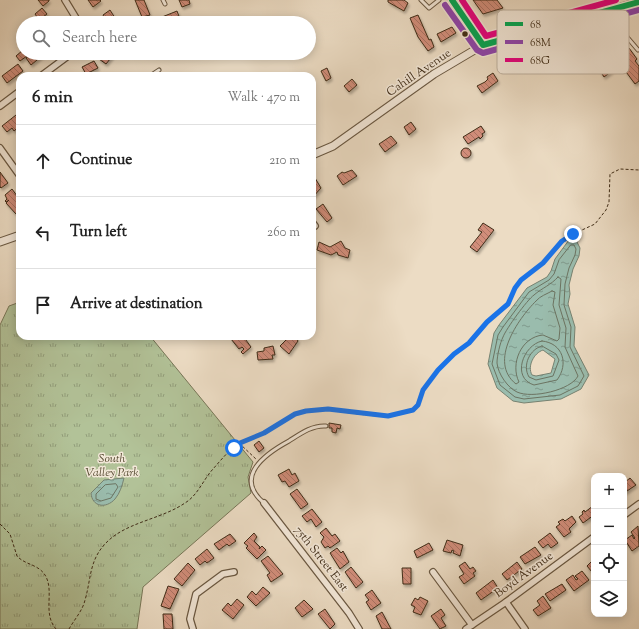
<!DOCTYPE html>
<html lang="en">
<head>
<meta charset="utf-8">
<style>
	:root { --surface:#fff; --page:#f6f6f6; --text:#222; --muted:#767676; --line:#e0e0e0 }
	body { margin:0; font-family:"Sorts Mill Goudy",serif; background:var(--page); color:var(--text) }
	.controls { position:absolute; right:12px; bottom:12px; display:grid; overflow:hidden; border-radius:8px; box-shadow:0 2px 10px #0003 }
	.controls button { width:36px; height:36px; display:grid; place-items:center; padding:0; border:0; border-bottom:1px solid var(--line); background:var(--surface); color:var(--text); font:20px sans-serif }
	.stop { position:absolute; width:12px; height:12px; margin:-9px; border:3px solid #1a73e8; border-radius:50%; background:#fff }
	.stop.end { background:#1a73e8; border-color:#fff; box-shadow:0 1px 4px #0008 }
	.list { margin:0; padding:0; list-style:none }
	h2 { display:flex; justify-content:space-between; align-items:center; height:52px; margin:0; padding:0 16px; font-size:17px }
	h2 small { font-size:13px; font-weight:400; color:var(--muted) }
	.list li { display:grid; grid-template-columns:26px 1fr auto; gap:12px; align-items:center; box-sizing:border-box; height:72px; padding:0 16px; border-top:1px solid var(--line) }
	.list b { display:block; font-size:15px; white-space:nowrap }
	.list em { font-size:13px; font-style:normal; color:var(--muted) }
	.icon { flex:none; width:22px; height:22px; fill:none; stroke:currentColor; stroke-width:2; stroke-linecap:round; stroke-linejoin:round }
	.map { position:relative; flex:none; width:639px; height:629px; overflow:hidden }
	.search { position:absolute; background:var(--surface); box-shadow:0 2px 10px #0003; left:16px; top:16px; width:300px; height:44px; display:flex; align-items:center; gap:10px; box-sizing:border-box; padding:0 14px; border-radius:22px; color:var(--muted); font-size:15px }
	.panel { position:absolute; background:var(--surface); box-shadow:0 2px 10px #0003; left:16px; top:72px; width:300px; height:268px; border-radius:12px }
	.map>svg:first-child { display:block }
</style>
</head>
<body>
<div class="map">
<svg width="639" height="629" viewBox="0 0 639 629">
	<defs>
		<pattern id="park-tufts" width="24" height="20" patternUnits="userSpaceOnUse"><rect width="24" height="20" fill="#b2c298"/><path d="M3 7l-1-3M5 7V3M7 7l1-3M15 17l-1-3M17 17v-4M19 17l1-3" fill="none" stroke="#929e7b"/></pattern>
		<pattern id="water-ripples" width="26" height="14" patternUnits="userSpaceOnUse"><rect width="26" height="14" fill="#9abcad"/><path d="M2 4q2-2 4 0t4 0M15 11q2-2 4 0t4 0" fill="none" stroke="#7f998c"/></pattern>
		<pattern id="building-back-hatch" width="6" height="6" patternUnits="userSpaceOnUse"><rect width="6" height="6" fill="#d18d7a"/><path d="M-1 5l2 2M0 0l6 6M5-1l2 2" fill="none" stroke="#ab7363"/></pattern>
		<filter id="shadow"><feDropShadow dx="1.5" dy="2.5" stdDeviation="1" flood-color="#0004"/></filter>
	</defs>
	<rect width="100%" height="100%" fill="#ecdcc4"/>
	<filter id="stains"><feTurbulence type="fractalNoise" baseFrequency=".005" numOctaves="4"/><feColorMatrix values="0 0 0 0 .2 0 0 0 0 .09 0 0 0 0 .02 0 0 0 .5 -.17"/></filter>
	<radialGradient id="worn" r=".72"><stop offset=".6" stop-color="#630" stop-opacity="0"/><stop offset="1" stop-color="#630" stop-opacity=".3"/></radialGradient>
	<path fill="url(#park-tufts)" stroke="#787758" d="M20 302V336H150L253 462 248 477 251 493 143 587 137 629H0V325L9 306Z"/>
	<g fill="url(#water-ripples)" stroke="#768271" fill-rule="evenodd">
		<path d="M569 240H576L580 248 579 256 573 269 569 285 570 294 568 304 575 327 574 346 589 375 581 389 561 399 524 403 513 401 497 388 488 364 494 333 499 325 527 288 547 277 551 271 555 259ZM543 350 555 359 551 373 536 376 532 375C527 366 534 353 543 350Z"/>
		<path d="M124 478C122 486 120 493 115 499 106 509 92 507 91 493L104 480Z"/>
	</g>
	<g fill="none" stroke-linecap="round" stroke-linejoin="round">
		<g stroke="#6c7462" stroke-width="1">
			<path d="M571 245H574L576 249 575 255 569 268 565 284 564 305 571 327 570 347 584 376 578 386 560 395 524 399 515 397 500 385 492 364 498 335 503 327 529 292 549 280 554 274 559 260Z"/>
			<path d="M558 277 561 279 559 305 566 328 565 347 578 376C571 390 532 399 517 392 508 388 498 374 497 363 497 356 500 343 503 337 506 329 527 300 534 295 542 288 551 285 558 277Z"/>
			<path d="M552 291 555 292 553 305 560 328 559 339 557 341 543 335C521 337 510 364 519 382L516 384C488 362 518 319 536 301 540 296 547 294 552 291Z"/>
			<path d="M542 341C563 343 569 364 557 380L534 385C511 378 523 345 542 341Z"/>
			<path d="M542 346 556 354 559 360 553 376 536 380 529 377C522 365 530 349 542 346Z"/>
			<path d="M116 484 118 487 111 498 101 501 96 499V494L105 485Z"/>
		</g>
	</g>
	<g fill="url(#building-back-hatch)" stroke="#3f2c17" filter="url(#shadow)">
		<path d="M38 0H49V1L43 6Z"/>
		<path d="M88 0H100L101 1 93 7Z"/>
		<path d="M135 0H144L150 15 142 17Z"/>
		<path d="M179 0H189L190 4 182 7Z"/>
		<path d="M388 0H404L408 3 404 11 388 2Z"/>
		<path d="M473 0H497L503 8 483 14Z"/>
		<path d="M42 8 47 14 39 20 35 14Z"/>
		<path d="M110 10 115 18 117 17V23H107L103 15Z"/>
		<path d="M177 11 180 19 173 23H153L152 21Z"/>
		<path d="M418 15 429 40 431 39 434 47 428 51 418 37 410 18Z"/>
		<path d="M452 27 456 33 441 42 437 34Z"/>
		<path d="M629 48 637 59 635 61 639 66V81L635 84 618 61V59L617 61 616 59Z"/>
		<path d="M23 50V53L27 56 20 61 16 56Z"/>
		<path d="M32 53H41L43 55 31 65 26 58Z"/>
		<path d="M103 53H115L106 64 99 59Z"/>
		<path d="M94 61 98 68 86 74 82 67Z"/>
		<path d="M606 61 612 71 604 77 597 66Z"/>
		<path d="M18 64 23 71 7 83 2 76Z"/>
		<path d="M327 68 331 78 326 81 321 71Z"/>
		<path d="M493 73 498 81 482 93 477 86 485 82 488 79 487 77Z"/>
		<path d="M352 79 357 85 349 92 344 86Z"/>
		<path d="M16 115 20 121V126L14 131 12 128 7 132 2 126Z"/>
		<path d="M411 122 416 129 409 135 404 127Z"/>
		<path d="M481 126 485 132 482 134 483 136 480 139 479 137 468 144 463 137Z"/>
		<path d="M391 136 397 143 385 152 379 144Z"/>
		<circle cx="466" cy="153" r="5"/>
		<path d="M352 170 357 176 343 185 337 176 342 172 344 173Z"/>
		<path d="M0 172 8 183 1 188 0 187Z"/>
		<path d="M315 178 321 188 312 198V180Z"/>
		<path d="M12 189 20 200V213L16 214 6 203 9 200 6 202 5 201 7 199 5 195Z"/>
		<path d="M323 204 332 218 327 222 316 209Z"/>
		<path d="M483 223 494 230 477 252 470 247 482 232 478 230Z"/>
		<path d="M341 241 345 248 350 250 348 258 338 255 337 252 331 255 317 250 319 242 330 247Z"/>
		<path d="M236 336H243L251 347 243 354 241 352 244 349 242 347 239 349 231 339Z"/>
		<path d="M295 336 298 341 289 354 280 346 287 339 284 336Z"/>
		<path d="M273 346 275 355H272L273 359 258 360 257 352 264 351V348Z"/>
		<path d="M329 423 341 425 340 429 337 428 336 433 332 432V428H329Z"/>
		<path d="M259 441 264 448 259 452 254 445Z"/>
		<path d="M289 469 292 475 295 473 299 481 289 487 285 481 282 482 278 475Z"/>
		<path d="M630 478 636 485 624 493V483Z"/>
		<path d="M297 489 308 504 301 509 290 494Z"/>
		<path d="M593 506 594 515 583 523 579 517 583 514 582 512 584 510 585 512Z"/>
		<path d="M312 509 322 522 316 527 311 519 307 522 302 516Z"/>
		<path d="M572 516 576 522 569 529 571 532 564 537 556 527 560 524 558 522 563 519 565 521Z"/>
		<path d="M638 526 639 546 632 551 625 540 632 535 634 539 635 538 631 532Z"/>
		<path d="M326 528 332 536 335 534 340 541 330 548 328 546 325 548 321 542 324 537 320 533Z"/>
		<path d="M254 533 257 537 254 541 260 547 259 549 262 546 266 550 257 559 246 548 248 546 244 543Z"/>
		<path d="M550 533 558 543 551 548 548 544 543 548 538 542Z"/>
		<path d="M230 534 236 541 229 546 227 544 219 550 214 544Z"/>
		<path d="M447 540 463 545 460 556 453 553 454 551 452 550 451 553 443 551Z"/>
		<path d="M429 543 433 550 417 558 414 551Z"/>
		<path d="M535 547 541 555 525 564 520 557Z"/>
		<path d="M337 548 341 553 343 551 349 562 340 569 330 553Z"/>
		<path d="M207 549 214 558 207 563 205 561 200 565 195 559Z"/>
		<path d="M268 556 283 574 271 582 267 575 270 573 261 561Z"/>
		<path d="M594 559V571L592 572 587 566Z"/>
		<path d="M465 562 470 569 473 567 476 571 473 573 475 576 464 584 459 577 464 574 459 566Z"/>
		<path d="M517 562 522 569 507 580 502 574Z"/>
		<path d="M188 563 195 570 182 586 174 579Z"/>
		<path d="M351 567 363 582 356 588 345 572Z"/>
		<path d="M402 568H411V584H403Z"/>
		<path d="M582 571 589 580 574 591 566 580 573 575 576 580 578 579 575 576Z"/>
		<path d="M493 580 498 588 481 600 476 593Z"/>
		<path d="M562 584 566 590 550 601 545 594Z"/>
		<path d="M168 586 179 589 170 609 161 606Z"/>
		<path d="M263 587 270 593 256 606 247 597 252 591 256 595Z"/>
		<path d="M372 590 381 603 371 610 366 602 369 600 365 595Z"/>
		<path d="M543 596 551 608 538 616 533 610 540 605 537 601Z"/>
		<path d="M420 597 428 601 421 615 413 612 415 607 411 605 415 598 418 600Z"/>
		<path d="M237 599 244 605 233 619 222 610 228 603 231 606Z"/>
		<path d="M304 600 313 609 302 617 295 608Z"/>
		<path d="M325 609 335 624 330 629 318 614Z"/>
		<path d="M441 609 445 615 441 618 446 626 440 629 431 616Z"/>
		<path d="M382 612 391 629H382L376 616Z"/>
		<path d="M163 614H172L173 629H164Z"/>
	</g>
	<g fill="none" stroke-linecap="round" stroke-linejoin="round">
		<g stroke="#6a5842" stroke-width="5">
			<g id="service">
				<path d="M163 0 165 4"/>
				<path d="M421 0 429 8 439 0"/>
				<path d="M616 8 627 37 638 50"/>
				<path d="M150 76 159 70"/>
				<path d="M15 168 20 165"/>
				<path d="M264 503C233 477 265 454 289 441 300 434 312 425 326 426"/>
			</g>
		</g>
		<g stroke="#6a5842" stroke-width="8">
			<g id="minor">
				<path d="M65 0 79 23"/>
				<path d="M452 0 483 45"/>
				<path d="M41 76 72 53"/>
				<path d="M0 106 20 91"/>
				<path d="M0 148 20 176"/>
				<path d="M312 222 315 226"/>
				<path d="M264 503 349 613 359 629"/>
				<path d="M624 515 639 504"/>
				<path d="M433 572 472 625"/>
				<path d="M506 602 525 629"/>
				<path d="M193 629 190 619 196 594 223 574 234 572"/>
				<path d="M466 629 506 602 594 537"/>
			</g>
		</g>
		<g stroke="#6a5842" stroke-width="9">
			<g id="tertiary">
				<path d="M312 155 333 146 434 74 483 45 639 2"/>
				<path d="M0 242 20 235"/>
			</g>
		</g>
		<g stroke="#3f2c17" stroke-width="1" stroke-dasharray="3 2" stroke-linecap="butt">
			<path d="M239 443 257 460"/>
			<path d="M0 524 10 534 17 556C25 565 38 564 45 575 55 591 42 613 56 629"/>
			<path d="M69 629C74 620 83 610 85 600 91 580 89 561 105 544 125 522 160 520 185 503 198 495 203 480 213 469 221 460 229 450 239 443 246 438 256 438 264 433 279 425 289 414 306 411 339 405 388 428 416 407L423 390 438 370 454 354 469 343 487 322 509 304 515 288 521 280 543 263 569 236 595 224 606 210 609 202 610 174 620 169 639 170"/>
		</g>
		<use href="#service" stroke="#f3e8d9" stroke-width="3"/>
		<use href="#minor" stroke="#f3e8d9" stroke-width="5.5"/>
		<use href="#tertiary" stroke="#f3e8d9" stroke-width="7"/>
		<g stroke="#f3e8d9" stroke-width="9">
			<path id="bus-1" d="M452 0 483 45 639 2"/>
		</g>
		<g stroke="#f3e8d9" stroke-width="9">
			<path id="bus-2" d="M445 5 477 50 483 53 639 10"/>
		</g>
		<g stroke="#f3e8d9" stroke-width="9">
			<path id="bus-3" d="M462 0 486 36 616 0"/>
		</g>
		<use href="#bus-1" stroke="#00a651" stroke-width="6"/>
		<use href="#bus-2" stroke="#8e44ad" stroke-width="6"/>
		<use href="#bus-3" stroke="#e5007d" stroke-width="6"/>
	</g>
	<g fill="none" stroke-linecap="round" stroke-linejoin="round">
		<path stroke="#1a73e8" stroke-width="5" d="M234 448 240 443 264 433 295 414 306 411 328 409 388 416 413 410 418 405 423 390 438 370 454 354 469 343 487 322 508 304 515 288 521 280 543 263 562 241 573 234"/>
	</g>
	<circle fill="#3f2c17" stroke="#f3e8d9" stroke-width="1.5" cx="465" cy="34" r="3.5"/>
	<g text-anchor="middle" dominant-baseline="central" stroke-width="3" stroke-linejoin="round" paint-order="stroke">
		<g font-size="12" fill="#3f2c17" stroke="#f3e8d9">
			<text transform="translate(419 73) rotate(-34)">Cahill Avenue</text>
			<text transform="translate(321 559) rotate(52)">75th Street East</text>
			<text transform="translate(524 575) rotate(-36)">Boyd Avenue</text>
		</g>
		<g font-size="12" font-style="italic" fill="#564a31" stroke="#f3e8d9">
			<text x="112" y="459">South<tspan x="112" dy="14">Valley Park</tspan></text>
		</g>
	</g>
	<rect x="497" y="10" width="132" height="64" rx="6" fill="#f3e8d9" stroke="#bdb09f" stroke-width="1"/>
	<rect x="505" y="22" width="18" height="4" fill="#00a651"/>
	<rect x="505" y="40" width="18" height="4" fill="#8e44ad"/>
	<rect x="505" y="58" width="18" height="4" fill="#e5007d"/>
	<g font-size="11" fill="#3f2c17">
		<text x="530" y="28">68</text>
		<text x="530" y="46">68M</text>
		<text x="530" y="64">68G</text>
	</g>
	<rect width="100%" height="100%" filter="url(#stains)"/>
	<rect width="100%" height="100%" fill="url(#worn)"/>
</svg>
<div class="controls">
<button>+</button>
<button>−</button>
<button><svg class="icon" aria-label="locate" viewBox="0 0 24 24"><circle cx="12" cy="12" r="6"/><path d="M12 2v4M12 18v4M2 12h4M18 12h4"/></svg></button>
<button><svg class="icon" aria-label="layers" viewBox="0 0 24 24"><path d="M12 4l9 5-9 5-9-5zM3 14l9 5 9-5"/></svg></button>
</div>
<div class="stop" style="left:234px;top:448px"></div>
<div class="stop end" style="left:573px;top:234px"></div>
<div class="search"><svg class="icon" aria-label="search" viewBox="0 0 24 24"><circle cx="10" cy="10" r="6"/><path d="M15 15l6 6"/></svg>Search here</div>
<section class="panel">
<h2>6 min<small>Walk · 470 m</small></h2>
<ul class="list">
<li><svg class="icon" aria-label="ahead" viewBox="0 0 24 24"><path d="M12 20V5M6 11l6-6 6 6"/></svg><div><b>Continue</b></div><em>210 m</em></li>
<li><svg class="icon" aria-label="left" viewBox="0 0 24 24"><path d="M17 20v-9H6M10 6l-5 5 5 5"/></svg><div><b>Turn left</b></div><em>260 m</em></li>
<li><svg class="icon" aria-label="arrive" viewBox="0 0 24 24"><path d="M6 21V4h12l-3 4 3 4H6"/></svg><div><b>Arrive at destination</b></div></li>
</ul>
</section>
</div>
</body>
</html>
